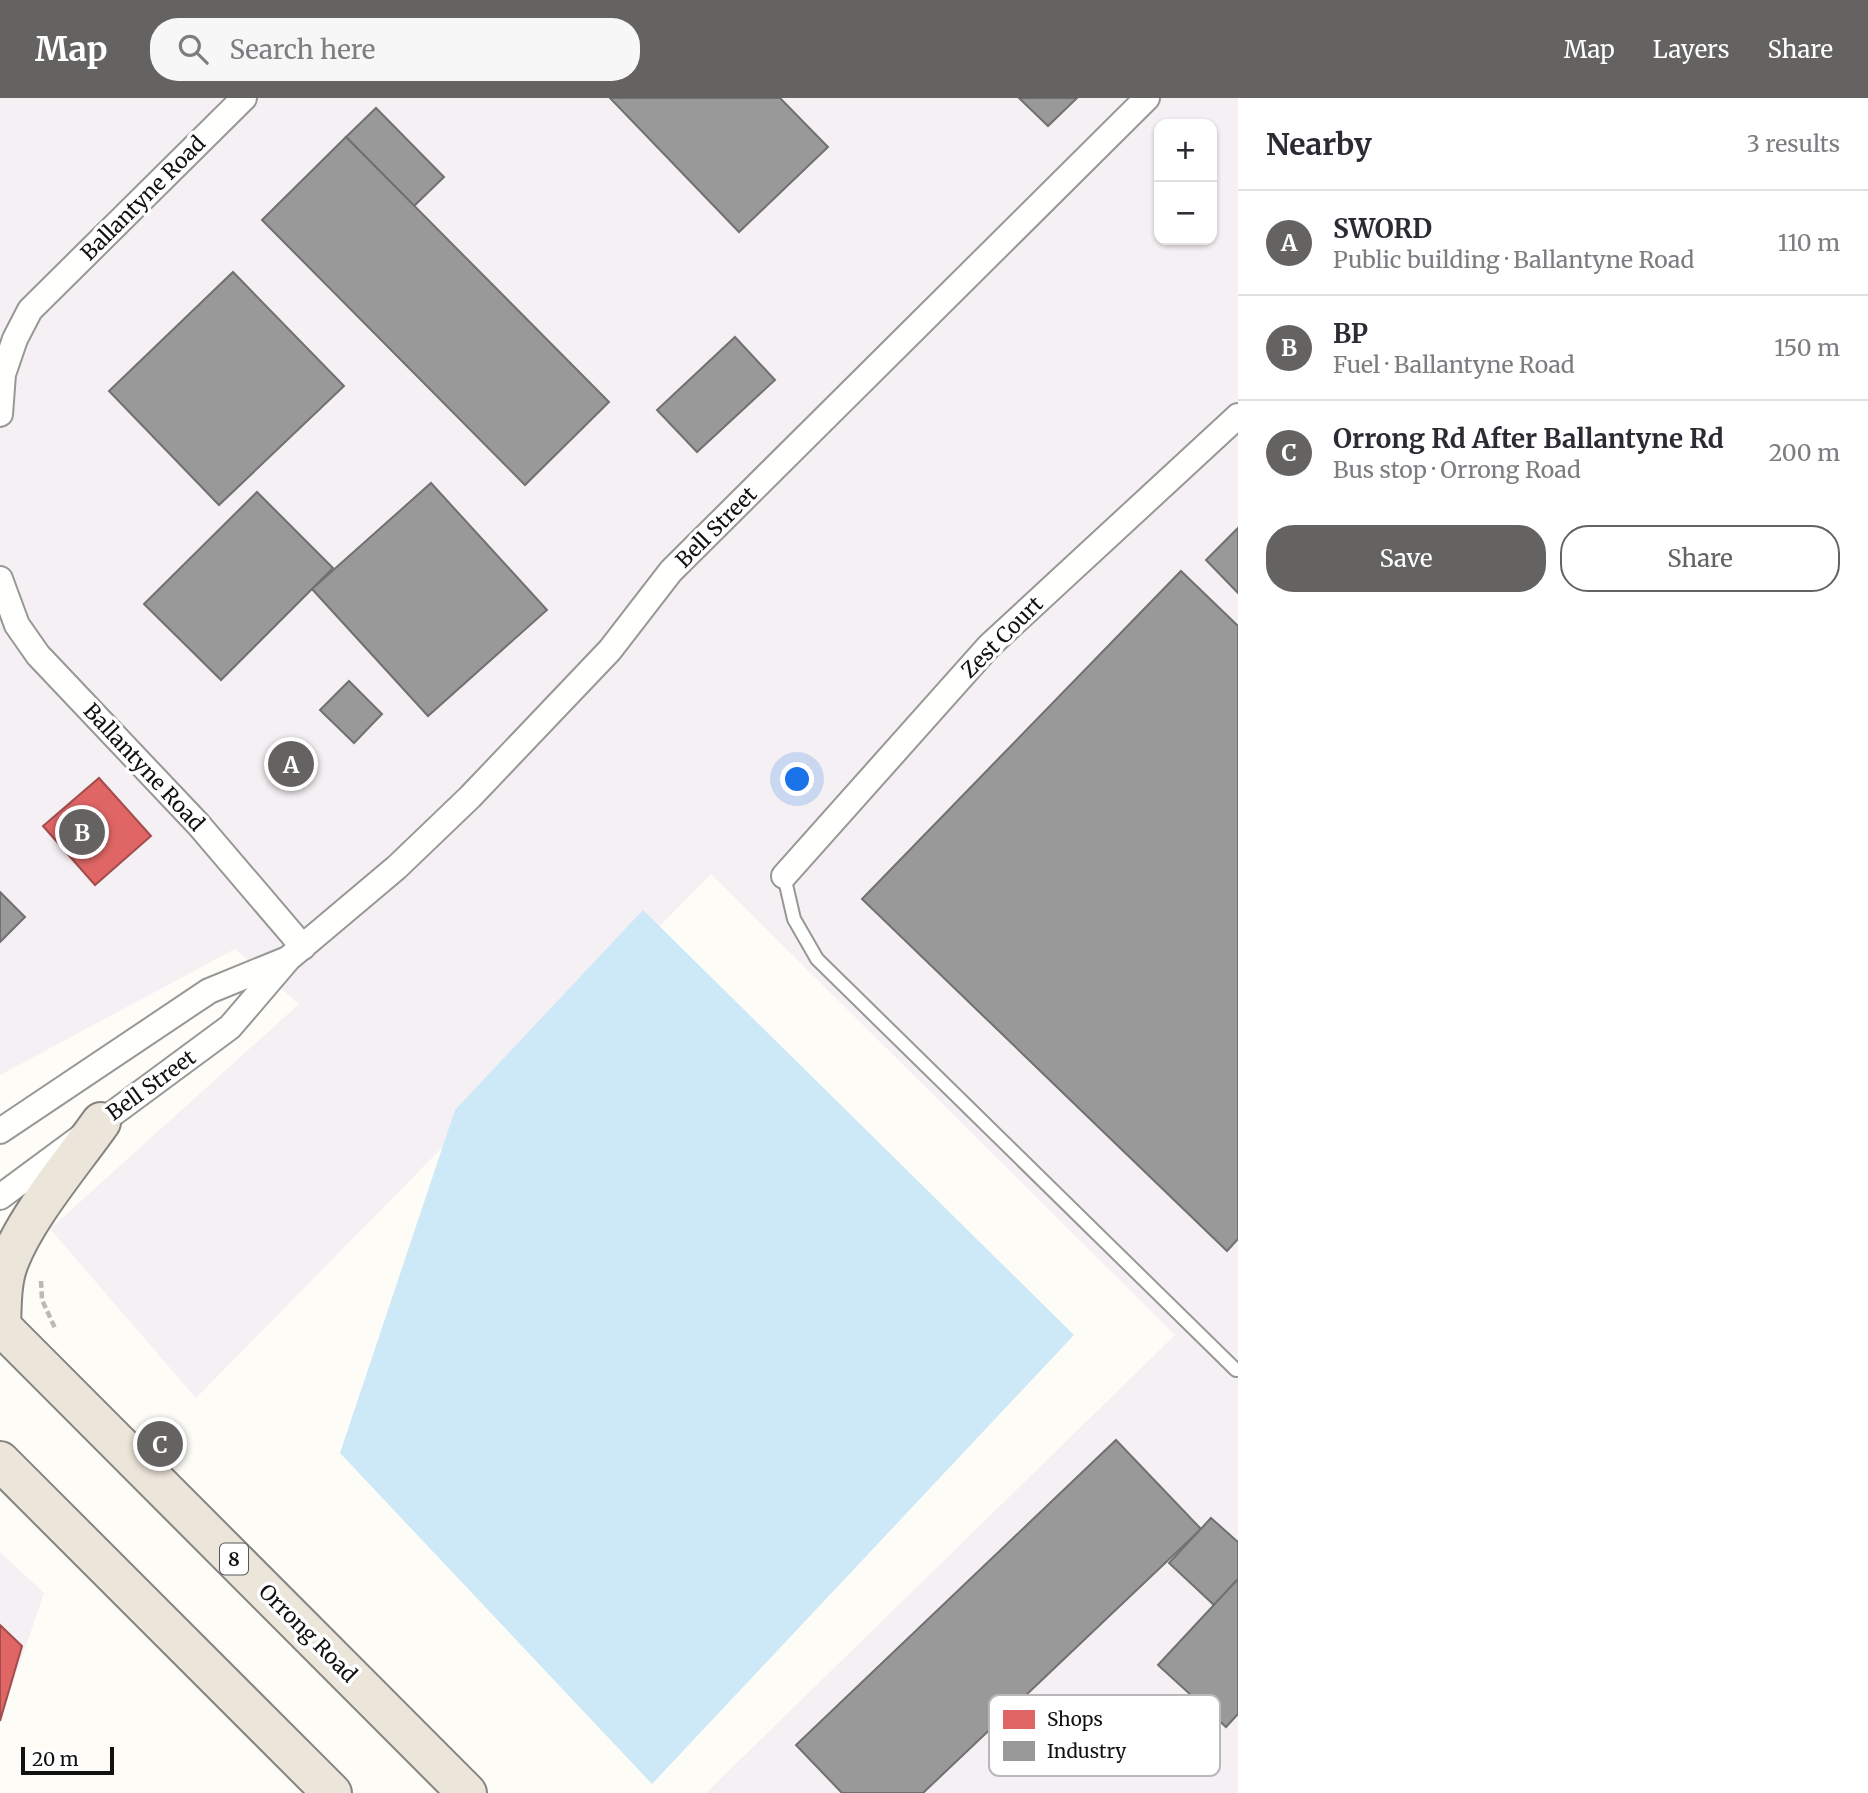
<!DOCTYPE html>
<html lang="en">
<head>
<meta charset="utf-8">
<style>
	:root { --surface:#fff; --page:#f7f7f7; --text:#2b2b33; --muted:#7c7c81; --line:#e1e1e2; --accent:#646362 }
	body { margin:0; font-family:Merriweather,serif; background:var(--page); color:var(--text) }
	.controls { position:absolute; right:21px; top:21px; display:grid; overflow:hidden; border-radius:14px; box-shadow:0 2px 5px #0004 }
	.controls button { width:63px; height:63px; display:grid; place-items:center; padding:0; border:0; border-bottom:2px solid var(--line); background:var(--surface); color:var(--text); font:35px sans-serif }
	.scale { position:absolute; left:21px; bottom:18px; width:93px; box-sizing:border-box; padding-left:7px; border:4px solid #111; border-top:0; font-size:19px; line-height:24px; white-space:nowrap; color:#111; -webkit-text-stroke:5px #fff; paint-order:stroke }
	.you { position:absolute; left:798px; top:682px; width:24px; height:24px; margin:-18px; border:5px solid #fff; border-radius:50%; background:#1a73e8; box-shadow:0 0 0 10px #1a73e833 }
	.badge { display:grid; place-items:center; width:46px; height:46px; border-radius:50%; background:var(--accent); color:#fff; font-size:23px; font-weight:700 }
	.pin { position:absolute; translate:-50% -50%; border:4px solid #fff; box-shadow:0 2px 7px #0006 }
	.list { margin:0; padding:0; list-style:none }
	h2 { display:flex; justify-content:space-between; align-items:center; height:91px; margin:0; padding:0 28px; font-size:30px }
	h2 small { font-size:23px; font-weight:400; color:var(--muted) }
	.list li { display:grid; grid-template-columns:46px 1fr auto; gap:21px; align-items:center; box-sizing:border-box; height:105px; padding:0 28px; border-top:2px solid var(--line) }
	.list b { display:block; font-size:26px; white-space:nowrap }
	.list p { margin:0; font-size:23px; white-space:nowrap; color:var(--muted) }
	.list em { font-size:23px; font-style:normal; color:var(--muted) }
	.actions { display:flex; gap:14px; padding:21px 28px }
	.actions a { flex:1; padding:16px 0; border:2px solid var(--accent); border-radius:28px; text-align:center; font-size:24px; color:var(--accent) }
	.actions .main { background:var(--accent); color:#fff }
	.icon { flex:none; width:38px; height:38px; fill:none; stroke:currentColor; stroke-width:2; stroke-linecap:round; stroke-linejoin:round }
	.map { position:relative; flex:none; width:1238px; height:1695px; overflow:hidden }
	header { display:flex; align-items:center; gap:42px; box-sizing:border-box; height:98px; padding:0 35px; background:var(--accent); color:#fff }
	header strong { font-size:33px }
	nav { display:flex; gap:38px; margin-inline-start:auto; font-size:24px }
	.search { width:490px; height:63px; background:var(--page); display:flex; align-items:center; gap:18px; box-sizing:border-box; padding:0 24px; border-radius:28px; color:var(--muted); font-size:26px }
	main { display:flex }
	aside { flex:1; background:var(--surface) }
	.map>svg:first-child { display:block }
</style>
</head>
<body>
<header>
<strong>Map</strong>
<div class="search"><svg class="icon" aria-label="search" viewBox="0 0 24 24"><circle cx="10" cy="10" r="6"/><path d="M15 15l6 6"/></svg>Search here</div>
<nav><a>Map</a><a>Layers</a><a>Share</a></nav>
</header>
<main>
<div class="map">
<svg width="1238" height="1695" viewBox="0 0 1238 1695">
	<rect width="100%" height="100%" fill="#fdfcf7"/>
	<g fill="#f5f0f3" fill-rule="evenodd">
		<path d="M0 0H1238V1695H706L1175 1237 711 776 196 1300 50 1131 299 906 235 851 0 977ZM1159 26H1212V142H1159Z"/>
		<path d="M0 1454 44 1495 0 1623Z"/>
	</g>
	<path fill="#cde8f7" d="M643 812 1074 1237 652 1686 340 1355 455 1012Z"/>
	<g fill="#e06666" stroke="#a24c4c" stroke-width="2">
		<path d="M99 680 151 738 95 787 43 728Z"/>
		<path d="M0 1527 22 1548 0 1623Z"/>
	</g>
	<g fill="#999" stroke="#707070" stroke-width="2">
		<path d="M610 0H780L828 49 739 134Z"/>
		<path d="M1019 0H1077L1048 28Z"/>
		<path d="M376 10 444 79 414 108 346 39Z"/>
		<path d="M346 39 609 304 525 387 262 122Z"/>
		<path d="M233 174 344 288 219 407 109 293Z"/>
		<path d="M735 239 775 282 697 354 657 312Z"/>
		<path d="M431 385 547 512 428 618 312 491Z"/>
		<path d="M257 394 333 470 221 582 144 506Z"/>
		<path d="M1238 430V495L1206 462Z"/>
		<path d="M1181 473 1238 528V1141L1227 1153 862 801Z"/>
		<path d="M349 583 382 616 354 645 320 612Z"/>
		<path d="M0 794 25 819 0 844Z"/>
		<path d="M1116 1342 1201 1431 923 1695H842L796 1647Z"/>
		<path d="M1211 1420 1238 1444V1481L1214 1507 1169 1465Z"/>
		<path d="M1238 1481V1616L1226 1629 1158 1567Z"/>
	</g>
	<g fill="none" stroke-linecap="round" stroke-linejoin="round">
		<g stroke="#979795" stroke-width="16">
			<path id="service" d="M784 778 794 821 817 861 1236 1272"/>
		</g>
		<g stroke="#979795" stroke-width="28">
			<g id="minor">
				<path d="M0 316 3 276 15 241 30 212 244 0"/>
				<path d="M0 481 17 527 38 557 198 726 303 849"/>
				<path d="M784 778 989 548 1238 318"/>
				<path d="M0 1033 209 893 285 862"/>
				<path d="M0 1099 230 929 289 860 397 769 470 699 610 552 671 473 1147 0"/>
			</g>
		</g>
		<g stroke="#858482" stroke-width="42">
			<g id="trunk">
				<path d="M0 1227 467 1695"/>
				<path d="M1 1228C2 1207 1 1184 9 1164 26 1119 72 1065 101 1024"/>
				<path d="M0 1363 332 1695"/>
			</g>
		</g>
		<path stroke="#b9b9b8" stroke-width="4.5" stroke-dasharray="7 3.5" stroke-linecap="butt" d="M41 1183 42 1202 55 1230"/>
		<use href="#service" stroke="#fffffe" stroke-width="12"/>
		<use href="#minor" stroke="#fffffe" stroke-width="24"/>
		<use href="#trunk" stroke="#ece5da" stroke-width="38"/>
	</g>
	<g text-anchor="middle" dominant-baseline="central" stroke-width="7" stroke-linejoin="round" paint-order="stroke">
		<rect fill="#fff" stroke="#585858" stroke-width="2" x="220" y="1445.5" width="28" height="31" rx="5"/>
		<g font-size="19" font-weight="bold" fill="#111">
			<text x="234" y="1461">8</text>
		</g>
		<g font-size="21" fill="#111" stroke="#fff">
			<text transform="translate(143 100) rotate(-45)">Ballantyne Road</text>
			<text transform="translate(716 429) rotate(-45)">Bell Street</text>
			<text transform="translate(1002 539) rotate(-45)">Zest Court</text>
			<text transform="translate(144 669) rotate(47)">Ballantyne Road</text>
			<text transform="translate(151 987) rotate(-36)">Bell Street</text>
			<text transform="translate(308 1535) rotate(45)">Orrong Road</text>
		</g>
	</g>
	<rect x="989" y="1597" width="231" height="81" rx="10" fill="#fff" stroke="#b8b8b8" stroke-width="2"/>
	<rect x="1003" y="1612" width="32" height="19" fill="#e06666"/>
	<rect x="1003" y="1643" width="32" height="20" fill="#999"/>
	<g font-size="19" fill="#111">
		<text x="1047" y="1628">Shops</text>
		<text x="1047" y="1660">Industry</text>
	</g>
</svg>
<div class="controls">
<button>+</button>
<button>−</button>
</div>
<div class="scale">20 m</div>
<div class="you"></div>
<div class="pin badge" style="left:291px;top:666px">A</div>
<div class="pin badge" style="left:82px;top:734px">B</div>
<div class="pin badge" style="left:160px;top:1346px">C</div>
</div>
<aside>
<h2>Nearby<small>3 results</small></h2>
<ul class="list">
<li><span class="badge">A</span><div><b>SWORD</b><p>Public building · Ballantyne Road</p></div><em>110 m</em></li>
<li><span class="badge">B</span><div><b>BP</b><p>Fuel · Ballantyne Road</p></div><em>150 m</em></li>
<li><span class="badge">C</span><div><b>Orrong Rd After Ballantyne Rd</b><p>Bus stop · Orrong Road</p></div><em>200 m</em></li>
</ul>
<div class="actions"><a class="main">Save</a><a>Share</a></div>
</aside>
</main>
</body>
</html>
